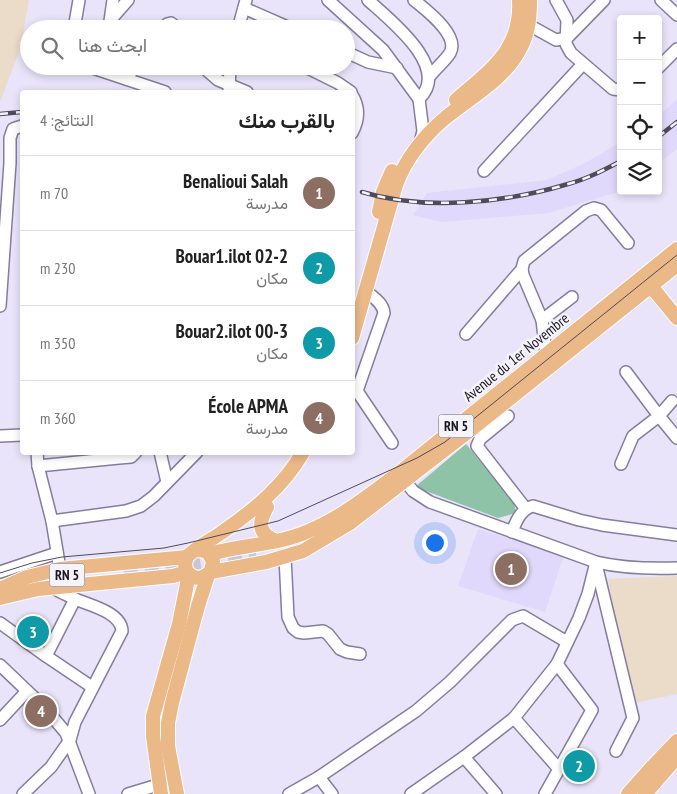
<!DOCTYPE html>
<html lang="ar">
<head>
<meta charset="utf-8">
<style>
	:root { --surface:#fff; --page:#f6f6f6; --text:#222; --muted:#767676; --line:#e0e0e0; --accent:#b85420 }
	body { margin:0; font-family:"PT Sans Narrow",Vazirmatn,sans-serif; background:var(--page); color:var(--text); direction:rtl }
	.controls { position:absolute; right:15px; top:15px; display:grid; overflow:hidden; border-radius:5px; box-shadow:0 2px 8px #0003 }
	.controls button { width:45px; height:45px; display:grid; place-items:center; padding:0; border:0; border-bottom:1px solid var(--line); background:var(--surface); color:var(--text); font:25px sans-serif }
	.you { position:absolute; left:434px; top:542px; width:18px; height:18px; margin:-12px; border:4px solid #fff; border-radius:50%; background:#1a73e8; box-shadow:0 0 0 8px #1a73e833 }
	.badge { display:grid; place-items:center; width:32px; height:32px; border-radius:50%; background:var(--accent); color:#fff; font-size:16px; font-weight:700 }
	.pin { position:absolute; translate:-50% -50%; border:2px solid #fff; box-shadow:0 1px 5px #0006 }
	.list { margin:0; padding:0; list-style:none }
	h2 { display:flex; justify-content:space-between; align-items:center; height:65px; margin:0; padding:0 20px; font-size:21px }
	h2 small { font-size:16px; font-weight:400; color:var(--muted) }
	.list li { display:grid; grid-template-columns:32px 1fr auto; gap:15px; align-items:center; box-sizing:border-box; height:75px; padding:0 20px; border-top:1px solid var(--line) }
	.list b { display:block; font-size:19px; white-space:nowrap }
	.list p { margin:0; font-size:16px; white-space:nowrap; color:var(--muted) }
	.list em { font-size:16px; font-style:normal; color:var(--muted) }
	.icon { flex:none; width:28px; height:28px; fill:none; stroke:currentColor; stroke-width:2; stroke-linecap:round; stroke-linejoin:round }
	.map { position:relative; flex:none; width:677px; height:794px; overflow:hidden; direction:ltr }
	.search { position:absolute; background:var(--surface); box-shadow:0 2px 8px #0003; left:20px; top:20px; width:335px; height:55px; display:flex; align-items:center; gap:12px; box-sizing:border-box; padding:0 18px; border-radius:28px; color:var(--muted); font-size:19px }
	.panel { position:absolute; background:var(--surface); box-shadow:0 2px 8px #0003; left:20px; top:90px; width:335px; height:365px; border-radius:5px; direction:rtl }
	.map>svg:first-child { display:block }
</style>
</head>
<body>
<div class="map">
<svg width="677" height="794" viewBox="0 0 677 794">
	<rect width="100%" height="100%" fill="#e9e4fa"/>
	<g fill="#e1d9fb">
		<path d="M677 99V149L658 163V117Z"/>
		<path d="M621 142V191L548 213 442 222 413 215 427 193 547 180 585 163Z"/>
		<path d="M478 529 564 555 545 612 458 586Z"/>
	</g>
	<g fill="#ebdbc9">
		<path d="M0 0H29L20 49 0 102Z"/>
		<path d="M677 576V694L630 704 608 579Z"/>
	</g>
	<path fill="#8ec3a8" d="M466 444 514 502 516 513 498 518 415 487Z"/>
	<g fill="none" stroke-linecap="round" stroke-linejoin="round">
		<path stroke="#cac5da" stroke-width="14" stroke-dasharray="14 7" stroke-linecap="butt" d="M124 572 256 555"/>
		<g stroke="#857d9d" stroke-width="14">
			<g id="minor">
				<path d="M328 0 383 50 419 99 423 131 420 143"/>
				<path d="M368 0C390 20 452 68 419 99"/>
				<path d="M414 0C426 10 460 35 450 53 445 61 435 69 429 77"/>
				<path d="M556 0 567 20 566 44 571 53 613 89 621 90"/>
				<path d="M661 0 677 15"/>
				<path d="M244 8 292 29"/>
				<path d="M110 21 113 0"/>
				<path d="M521 24 529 25 556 40 567 38 604 0"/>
				<path d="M74 29 79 0"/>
				<path d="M107 29 114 16 128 0"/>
				<path d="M163 29 167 24 171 23 179 29"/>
				<path d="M238 29 246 0"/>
				<path d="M346 52 368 62 397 68"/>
				<path d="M87 66 165 92"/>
				<path d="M202 66 218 80 247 92"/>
				<path d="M304 66 338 83 351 92"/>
				<path d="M658 68 677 49"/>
				<path d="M126 79 136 66"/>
				<path d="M229 91 230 66"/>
				<path d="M352 95C360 108 359 120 352 133"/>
				<path d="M484 171 583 64"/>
				<path d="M366 291C373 297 383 303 384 313L357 391 392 443"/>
				<path d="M0 306 10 163V138L13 129 22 126"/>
				<path d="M542 320 572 297"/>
				<path d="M466 334 522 269"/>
				<path d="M546 354 542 320 523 275 522 269 524 261 586 211 594 208 601 210 628 243"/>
				<path d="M672 401 659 416 677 438"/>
				<path d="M508 416 480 439 477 446 526 509"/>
				<path d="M0 436 22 435"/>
				<path d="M37 452 38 466 52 521 60 569"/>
				<path d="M160 452 167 482"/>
				<path d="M621 464 633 436 659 416 626 372"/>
				<path d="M38 466 119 458 131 457 136 452"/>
				<path d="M401 476 413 491 430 502 596 562C622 568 650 569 677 568"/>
				<path d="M52 521 126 511 141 506 154 496 197 452"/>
				<path d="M512 532C516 521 521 509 533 506L579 520 602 525 677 535"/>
				<path d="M285 557 288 617 293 628 298 632 304 633 323 631 328 634 340 649 347 652 360 654"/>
				<path d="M596 564 633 718 616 751"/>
				<path d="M0 572 57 553"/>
				<path d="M75 599 46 656 92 687"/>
				<path d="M0 623 46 656"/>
				<path d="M0 665 45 708 66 733 89 794"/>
				<path d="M514 718 558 768"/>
				<path d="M0 720 27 691"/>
				<path d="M464 757 496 794"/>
				<path d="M319 777 332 794"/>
				<path d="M23 794 51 767 70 740 75 722 122 631C121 612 89 605 75 599 67 595 60 592 53 588"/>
				<path d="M128 794 158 785"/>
				<path d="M289 794 319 777 416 711 450 682 512 620 523 616 567 642"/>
				<path d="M411 794 464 757 514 718 557 664 579 618 588 594 596 562"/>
				<path d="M545 794 592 710 557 664"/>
			</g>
		</g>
		<g stroke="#fff" stroke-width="16">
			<g id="major">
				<path d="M456 100C490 70 522 50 519 0"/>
				<path d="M379 212 383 192 392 171"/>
				<path d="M646 280 677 318"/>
				<path d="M352 338 396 185C406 158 424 136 445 118 472 96 507 78 522 45 529 30 530 16 530 0"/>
				<path d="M267 507C259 522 257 532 274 540"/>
				<path d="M197 550 207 551 213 561 211 572 201 578C188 578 182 568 187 557 192 550 213 539 221 533 253 511 284 486 303 452"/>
				<path d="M210 554C241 545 275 545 304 533 340 519 369 495 399 473L677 249"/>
				<path d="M211 572 266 562 303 551 350 523 478 424 677 265"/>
				<path d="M0 589 27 577 60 569 187 557"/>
				<path d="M0 598 38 589 173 576 187 572"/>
				<path d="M161 794 153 736V716L179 624 189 574"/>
				<path d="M177 794 168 746V723L172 703 198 606 208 575"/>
				<path d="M628 794 653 766 677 741"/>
				<path d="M645 794 677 757"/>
			</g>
		</g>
		<use href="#minor" stroke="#fff" stroke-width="11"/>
		<use href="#major" stroke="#ebb888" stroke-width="14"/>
		<path stroke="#4f4b5a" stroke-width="1" d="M0 573 32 563 62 557 164 548 188 543 278 521 417 458 445 442 677 255"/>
		<g stroke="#4f4b5a" stroke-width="4.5">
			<g id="rail">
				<path d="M0 114 22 112"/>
				<path d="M658 137 677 122"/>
				<path d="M362 192C424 211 505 203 568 184 587 179 604 170 621 161"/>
			</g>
		</g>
		<use href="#rail" stroke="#f5f4fb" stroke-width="2.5" stroke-dasharray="8" stroke-linecap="butt"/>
	</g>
	<g text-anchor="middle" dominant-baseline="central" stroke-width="5" stroke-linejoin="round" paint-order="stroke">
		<g fill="#f5f4fb" stroke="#5c5964" stroke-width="1">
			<rect x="438.5" y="414.5" width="35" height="23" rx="4"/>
			<rect x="49.5" y="563.5" width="35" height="23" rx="4"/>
		</g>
		<g font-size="14" font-weight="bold" fill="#1a1723">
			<text x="456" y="426">RN 5</text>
			<text x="67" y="575">RN 5</text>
		</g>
		<g font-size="15" fill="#1a1723" stroke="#f5f4fb">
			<text transform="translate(516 357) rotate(-39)">Avenue du 1er Novembre</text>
		</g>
	</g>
</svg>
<div class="controls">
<button>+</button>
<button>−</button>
<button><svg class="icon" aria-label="locate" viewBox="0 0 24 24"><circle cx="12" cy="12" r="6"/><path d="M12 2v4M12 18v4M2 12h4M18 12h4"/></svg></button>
<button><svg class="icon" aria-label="layers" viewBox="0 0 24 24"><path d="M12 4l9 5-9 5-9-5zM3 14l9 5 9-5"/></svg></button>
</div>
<div class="you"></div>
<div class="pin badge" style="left:511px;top:569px;background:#8d6e63">1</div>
<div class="pin badge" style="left:579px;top:766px;background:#0f9aa8">2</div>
<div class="pin badge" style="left:33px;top:632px;background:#0f9aa8">3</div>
<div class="pin badge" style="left:41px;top:711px;background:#8d6e63">4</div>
<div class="search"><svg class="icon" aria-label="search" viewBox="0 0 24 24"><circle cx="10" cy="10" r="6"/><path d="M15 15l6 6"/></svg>ابحث هنا</div>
<section class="panel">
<h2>بالقرب منك<small>النتائج: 4</small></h2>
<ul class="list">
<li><span class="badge" style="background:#8d6e63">1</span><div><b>Benalioui Salah</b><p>مدرسة</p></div><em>70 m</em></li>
<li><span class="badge" style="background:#0f9aa8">2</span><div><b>Bouar1.ilot 02-2</b><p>مكان</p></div><em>230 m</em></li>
<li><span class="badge" style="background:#0f9aa8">3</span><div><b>Bouar2.ilot 00-3</b><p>مكان</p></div><em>350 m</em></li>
<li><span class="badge" style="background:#8d6e63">4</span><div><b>École APMA</b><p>مدرسة</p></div><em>360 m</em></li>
</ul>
</section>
</div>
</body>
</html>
